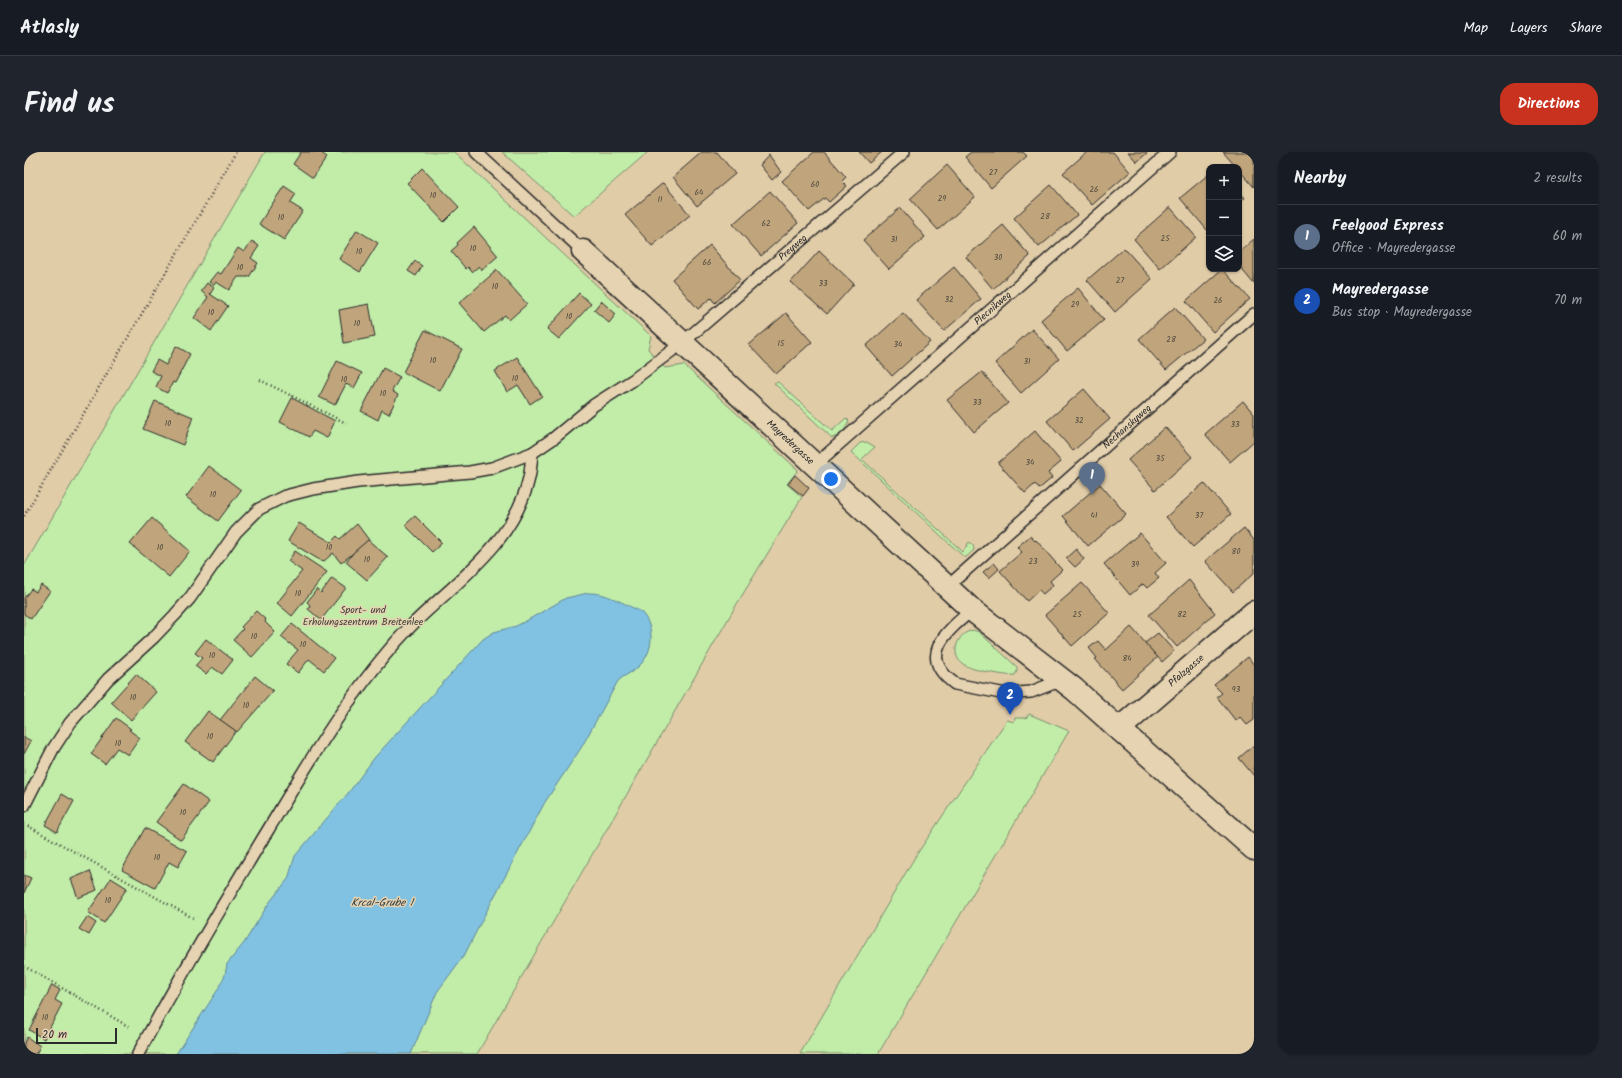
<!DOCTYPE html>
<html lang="en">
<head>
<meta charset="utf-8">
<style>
	:root { --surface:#171b24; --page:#20242c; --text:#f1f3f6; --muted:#9ea1a6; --line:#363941; --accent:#c8321e }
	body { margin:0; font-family:Kalam,sans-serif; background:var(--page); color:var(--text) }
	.controls { position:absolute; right:12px; top:12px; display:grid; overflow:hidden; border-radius:8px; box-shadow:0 1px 3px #0004 }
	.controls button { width:36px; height:36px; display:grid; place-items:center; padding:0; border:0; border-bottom:1px solid var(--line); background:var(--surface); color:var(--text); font:20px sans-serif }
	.scale { position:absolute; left:12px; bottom:10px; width:81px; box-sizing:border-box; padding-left:4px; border:2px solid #2b2b2b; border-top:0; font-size:11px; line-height:14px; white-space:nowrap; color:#2b2b2b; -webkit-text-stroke:3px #e6d3b1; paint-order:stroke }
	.you { position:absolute; left:807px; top:327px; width:14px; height:14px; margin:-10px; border:3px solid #fff; border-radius:50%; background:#1a73e8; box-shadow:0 0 0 6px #1a73e833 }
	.badge { display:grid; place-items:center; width:26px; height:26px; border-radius:50%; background:var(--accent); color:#fff; font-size:13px; font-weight:700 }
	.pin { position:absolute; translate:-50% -33px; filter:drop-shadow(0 1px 2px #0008) }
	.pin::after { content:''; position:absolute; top:21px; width:14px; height:12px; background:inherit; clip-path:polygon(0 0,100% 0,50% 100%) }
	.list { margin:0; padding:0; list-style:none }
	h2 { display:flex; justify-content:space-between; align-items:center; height:52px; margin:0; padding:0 16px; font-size:17px }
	h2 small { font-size:13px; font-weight:400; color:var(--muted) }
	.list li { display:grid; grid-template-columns:26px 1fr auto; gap:12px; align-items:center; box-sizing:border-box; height:64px; padding:0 16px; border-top:1px solid var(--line) }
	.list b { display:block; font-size:15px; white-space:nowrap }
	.list p { margin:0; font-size:13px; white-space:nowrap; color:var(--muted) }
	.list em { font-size:13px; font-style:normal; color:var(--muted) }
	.icon { flex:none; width:22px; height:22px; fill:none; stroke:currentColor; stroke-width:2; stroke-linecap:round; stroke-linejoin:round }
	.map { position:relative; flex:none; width:1230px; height:902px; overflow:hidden; border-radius:16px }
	header { display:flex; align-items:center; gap:24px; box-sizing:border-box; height:56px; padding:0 20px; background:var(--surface); border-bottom:1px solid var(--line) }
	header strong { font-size:19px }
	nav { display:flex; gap:22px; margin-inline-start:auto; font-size:14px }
	.intro { display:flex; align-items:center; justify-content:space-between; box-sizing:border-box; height:96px; padding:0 24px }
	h1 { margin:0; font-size:28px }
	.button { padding:10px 18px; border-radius:16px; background:var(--accent); color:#fff; font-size:14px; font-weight:700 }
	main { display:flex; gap:24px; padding:0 24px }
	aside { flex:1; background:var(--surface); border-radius:16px; box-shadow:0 1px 3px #0004 }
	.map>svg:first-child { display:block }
</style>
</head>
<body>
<header>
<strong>Atlasly</strong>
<nav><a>Map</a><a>Layers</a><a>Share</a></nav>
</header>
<div class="intro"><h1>Find us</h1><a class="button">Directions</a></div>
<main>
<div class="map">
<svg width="1230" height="902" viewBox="0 0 1230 902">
	<rect width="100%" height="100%" fill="#e1cca8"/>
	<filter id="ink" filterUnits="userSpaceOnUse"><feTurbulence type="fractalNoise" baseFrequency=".025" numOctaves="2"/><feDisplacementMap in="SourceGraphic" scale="8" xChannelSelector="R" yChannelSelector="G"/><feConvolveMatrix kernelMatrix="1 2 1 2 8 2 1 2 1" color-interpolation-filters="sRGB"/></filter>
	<g filter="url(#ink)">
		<g fill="#c2eda9" stroke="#768c6a">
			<path d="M241 0H430L627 184 624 197 641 216 660 213 774 318 763 332 778 345 711 455 453 902H0V414Z"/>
			<path d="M478 0H624L550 64Z"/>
			<path d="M754 230 808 279 822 266 825 269C822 277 816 284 808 286L750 231Z"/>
			<path d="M843 290 851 295 838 307 841 310 939 400 945 390 949 393 950 398 941 406 827 300 836 291Z"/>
			<path d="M949 478 955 480 993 515V519L991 523C983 524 976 522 969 521 953 518 926 515 933 492 936 484 941 480 949 478Z"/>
			<path d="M1005 562 1045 579 854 902H776L891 705 983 568 990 570 991 566H1002Z"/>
		</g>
		<path fill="#81c2e2" stroke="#5f8699" d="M564 441C583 440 599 452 616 459 632 474 630 501 614 515 608 521 600 523 594 529L557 596 521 650 460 764 441 802 413 840 387 902H152L193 839 201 823 203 812 220 791 245 751 264 727 271 704 325 640 351 605 459 487 470 480 492 474 502 469 542 446Z"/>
		<g fill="#c0a57b" stroke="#2b2b2b">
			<path d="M277 0H296L303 5 289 26 269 12Z"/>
			<path d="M678 0H693L711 22 673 54 649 25Z"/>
			<path d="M790 0H800L822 25 818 29 823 34 805 50 801 46 785 59 758 29Z"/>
			<path d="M835 0H858L845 11Z"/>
			<path d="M947 0H999L1003 4 967 36 941 5Z"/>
			<path d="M1063 0H1089L1106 20 1068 53 1039 21Z"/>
			<path d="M1104 0H1124L1113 10Z"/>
			<path d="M1199 0H1230V35L1215 18V15H1212Z"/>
			<path d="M745 3 757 20 748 28 736 13Z"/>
			<path d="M923 13 951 45 914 78 886 47Z"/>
			<path d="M398 16 435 55 420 70 383 31Z"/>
			<path d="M1185 22V76L1183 78 1156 46Z"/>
			<path d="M639 31 666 63 628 94 601 63Z"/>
			<path d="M1027 33 1053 63 1015 95 990 66Z"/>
			<path d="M260 34 272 42 266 51 279 59 260 88 235 72Z"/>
			<path d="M746 39 774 71 737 104 709 72Z"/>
			<path d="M1215 39 1221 46 1215 51Z"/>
			<path d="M1146 55 1172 85 1136 117 1110 87Z"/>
			<path d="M876 56 901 85 865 117 839 88Z"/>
			<path d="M979 73 1006 104 969 137 942 105Z"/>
			<path d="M450 75 474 104 458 118 455 114 448 120 444 115 442 117 427 99 434 93 433 91Z"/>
			<path d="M333 78 354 91 336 120 315 107Z"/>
			<path d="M1230 87V132L1215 114V100Z"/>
			<path d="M228 89 235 94 227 106 234 111 225 125H214L205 138 192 130 190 133 185 130 193 120 197 122 214 96 220 100Z"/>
			<path d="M686 93 716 128 691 151 687 146 674 157 648 127Z"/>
			<path d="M1100 96 1128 127 1091 160 1063 128Z"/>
			<path d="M795 99 830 132 803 162 767 130Z"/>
			<path d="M391 109 398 114 392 124 384 119Z"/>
			<path d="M930 115 957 147 920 179 892 148Z"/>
			<path d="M1198 117 1226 147 1189 180 1162 149Z"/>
			<path d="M473 118 503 152 485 168 481 163 460 180 435 151Z"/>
			<path d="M183 131 190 136 186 142 204 154 187 179 170 166 184 145 177 139Z"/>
			<path d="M1054 136 1080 168 1043 199 1017 168Z"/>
			<path d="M555 141 567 152 535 187 523 177Z"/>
			<path d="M577 149 592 162 585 171 570 158Z"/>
			<path d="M345 152 351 185 320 191 315 158Z"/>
			<path d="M1151 155 1179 187 1142 218 1115 187Z"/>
			<path d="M762 161 788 190 752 222 725 193Z"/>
			<path d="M879 161 906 190 868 224 842 194Z"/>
			<path d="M1008 177 1035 207 997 241 971 211Z"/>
			<path d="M401 178 438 197 416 239 379 220Z"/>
			<path d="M152 194 166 202 151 231 149 230 143 241 132 235 137 224 127 219 133 208 142 213Z"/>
			<path d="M493 205 518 244 506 252 494 233 483 240 471 219Z"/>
			<path d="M313 209 338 221 330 236 322 232 311 253 295 245Z"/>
			<path d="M359 216 376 225 368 239 374 243 365 262 358 258 354 268 337 259Z"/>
			<path d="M958 220 984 251 950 280 923 248Z"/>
			<path d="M1060 237 1086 267 1049 299 1023 269Z"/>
			<path d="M268 246 311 269 303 286 289 279 285 285 256 270Z"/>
			<path d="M131 249 169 265 159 293 119 277Z"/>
			<path d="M1219 249 1230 262V289L1206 310 1181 282Z"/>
			<path d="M1141 275 1168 305 1131 338 1104 308Z"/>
			<path d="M1011 279 1037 310 1024 321 1028 326 1015 337 1011 332 1001 341 974 311Z"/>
			<path d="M185 314 217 338 194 369 162 345Z"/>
			<path d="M771 323 785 336 779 344 764 332Z"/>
			<path d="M1180 331 1207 362 1169 395 1142 365Z"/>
			<path d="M1076 332 1102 362 1064 394 1039 364Z"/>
			<path d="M391 364 418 391 408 400 381 373Z"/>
			<path d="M128 366 166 399 145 425 106 392Z"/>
			<path d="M275 371 307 390 313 384 316 387 333 372 345 388 317 411 309 401 299 410 264 389Z"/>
			<path d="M1220 376 1230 388V421L1209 440 1181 409Z"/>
			<path d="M1116 381 1142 411 1131 421 1135 426 1123 436 1119 432 1106 443 1080 412Z"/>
			<path d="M1006 384 1011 389 1012 388 1038 418 1026 429 1029 433 1019 442 1015 438 1003 449 976 419 998 400 993 395Z"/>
			<path d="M344 388 364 405 343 428 322 410 330 400Z"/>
			<path d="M1052 397 1060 407 1051 415 1042 406Z"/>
			<path d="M271 399 303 420 268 464 253 451 278 419 264 409Z"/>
			<path d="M970 411 975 417 965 426 959 420Z"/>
			<path d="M308 426 322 436 297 468 284 457 286 453 283 450 293 437 297 441Z"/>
			<path d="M1165 428 1191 461 1153 495 1125 463Z"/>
			<path d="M1058 431 1085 461 1048 494 1021 463Z"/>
			<path d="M17 433 26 439 7 467 0 462V446L7 437 12 440Z"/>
			<path d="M232 459 242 468 241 470 251 480 228 505 209 488 219 477 217 475Z"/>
			<path d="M268 472 310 506 300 519 285 507 274 521 262 512 274 498 257 485Z"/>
			<path d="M1107 475 1134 505 1098 537 1071 507 1073 506 1065 496 1074 489 1082 498Z"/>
			<path d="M1134 481 1150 499 1138 510 1121 491Z"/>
			<path d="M182 487 209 508 198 522 188 515 182 522 171 514 178 506 171 501Z"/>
			<path d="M1224 505 1230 513V568L1223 573 1216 565 1212 569 1193 545 1198 541 1190 533Z"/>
			<path d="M112 522 132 540 107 568 87 550Z"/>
			<path d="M231 524 249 539 213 580 196 568Z"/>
			<path d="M184 559 212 579 189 610 161 590Z"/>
			<path d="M92 566 107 577 105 578 116 586 104 603 93 596 81 612 67 602Z"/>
			<path d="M0 585 7 589 0 602Z"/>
			<path d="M1230 593V624L1215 606Z"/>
			<path d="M160 632 185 650 157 688 132 670Z"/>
			<path d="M38 642 50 649 33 680 21 673Z"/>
			<path d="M121 676 163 699 154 715 145 710 131 736 98 718Z"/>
			<path d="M66 719 73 738 54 746 47 727Z"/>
			<path d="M0 723 7 726 0 741Z"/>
			<path d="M87 726 103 736 80 771 64 760Z"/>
			<path d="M63 765 72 771 65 783 55 777Z"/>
			<path d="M28 833 36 838 31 848 38 852 20 887 5 878Z"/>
			<path d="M3 885 16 894 12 902H0V891Z"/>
		</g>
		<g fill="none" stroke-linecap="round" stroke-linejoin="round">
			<g stroke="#2b2b2b" stroke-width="14">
				<g id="lane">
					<path d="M452 0 559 99"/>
					<path id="s1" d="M791 313 1146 0"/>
					<path id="s2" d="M923 435 1230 162"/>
					<path d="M948 458C923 479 892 504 931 532L982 542 1007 540 1038 528"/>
					<path id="s3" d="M0 654 29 597 46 571 84 527 130 485 151 463 166 446 212 380 235 357 261 344 289 337 334 330 446 320 468 316 508 301 530 286 570 253 609 228 658 191 880 0"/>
					<path d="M114 902C155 826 199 752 244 678 270 635 295 592 324 551 343 525 363 498 386 475 431 430 490 392 505 326 507 318 507 309 508 301"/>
				</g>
			</g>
			<g stroke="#2b2b2b" stroke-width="25">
				<g id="street">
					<path id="s4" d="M559 99 948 458 1050 537 1230 697"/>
					<path id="s5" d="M1095 577 1230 460"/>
				</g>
			</g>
			<g stroke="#2b2b2b" stroke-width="2.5" stroke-dasharray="1 3" stroke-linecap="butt">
				<path d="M236 228 322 271"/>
				<path d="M0 364 212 0"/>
				<path d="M4 674 169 766"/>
				<path d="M0 814 107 876"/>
			</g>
			<use href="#lane" stroke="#e6d3b1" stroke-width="11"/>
			<use href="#street" stroke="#e6d3b1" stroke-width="22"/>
		</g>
	</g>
	<g text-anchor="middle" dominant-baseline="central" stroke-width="3" stroke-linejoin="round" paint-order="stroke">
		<g font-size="8" fill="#504a3f">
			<text x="969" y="20">27</text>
			<text x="791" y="32">60</text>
			<text x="1070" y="37">26</text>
			<text x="675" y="40">64</text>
			<text x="409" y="43">10</text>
			<text x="918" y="46">29</text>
			<text x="636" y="47">11</text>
			<text x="1021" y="64">28</text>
			<text x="257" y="65">10</text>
			<text x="742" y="71">62</text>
			<text x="1141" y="86">25</text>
			<text x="870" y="87">31</text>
			<text x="449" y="96">10</text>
			<text x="335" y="99">10</text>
			<text x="974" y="105">30</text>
			<text x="683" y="110">66</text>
			<text x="216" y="115">10</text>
			<text x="1096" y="128">27</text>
			<text x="799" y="131">33</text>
			<text x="471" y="134">10</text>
			<text x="925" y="147">32</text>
			<text x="1194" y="148">26</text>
			<text x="1051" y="152">29</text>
			<text x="187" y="160">10</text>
			<text x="545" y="164">10</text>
			<text x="333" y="171">10</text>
			<text x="1147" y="187">28</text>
			<text x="757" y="191">15</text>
			<text x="874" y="192">34</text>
			<text x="409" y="208">10</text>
			<text x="1003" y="209">31</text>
			<text x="491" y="226">10</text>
			<text x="320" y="227">10</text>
			<text x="359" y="241">10</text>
			<text x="953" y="250">33</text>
			<text x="1055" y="268">32</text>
			<text x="144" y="271">10</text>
			<text x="1211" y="272">33</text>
			<text x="1136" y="306">35</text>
			<text x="1006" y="310">34</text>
			<text x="189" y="342">10</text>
			<text x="1070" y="363">41</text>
			<text x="1175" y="363">37</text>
			<text x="136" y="395">10</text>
			<text x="305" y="395">10</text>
			<text x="1212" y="399">80</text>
			<text x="343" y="407">10</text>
			<text x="1009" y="409">23</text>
			<text x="1111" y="412">39</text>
			<text x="274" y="441">10</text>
			<text x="1053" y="462">25</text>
			<text x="1158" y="462">82</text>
			<text x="230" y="484">10</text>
			<text x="279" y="492">10</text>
			<text x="188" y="503">10</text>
			<text x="1103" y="506">84</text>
			<text x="1212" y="537">93</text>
			<text x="109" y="545">10</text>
			<text x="222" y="553">10</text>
			<text x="186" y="584">10</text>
			<text x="94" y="591">10</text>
			<text x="159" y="660">10</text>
			<text x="133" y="705">10</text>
			<text x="84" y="748">10</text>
			<text x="21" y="865">10</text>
		</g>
		<g font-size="10" fill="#2b2b2b" stroke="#e6d3b1">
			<text stroke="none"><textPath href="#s3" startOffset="995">Preyweg</textPath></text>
			<text stroke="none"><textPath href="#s1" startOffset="237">Plecnikweg</textPath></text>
			<text stroke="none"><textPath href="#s2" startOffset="241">Nechanskyweg</textPath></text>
			<text stroke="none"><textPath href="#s4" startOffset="282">Mayredergasse</textPath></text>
			<text stroke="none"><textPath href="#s5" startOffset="89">Pfalzgasse</textPath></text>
		</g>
		<g font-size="10" fill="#3a3e38" stroke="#e6d3b1">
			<text x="339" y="458">Sport- und<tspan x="339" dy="12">Erholungszentrum Breitenlee</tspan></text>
		</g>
		<g font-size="11" font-style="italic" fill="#384246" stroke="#e6d3b1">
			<text x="358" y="751">Krcal-Grube 1</text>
		</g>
	</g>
</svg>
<div class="controls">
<button>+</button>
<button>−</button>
<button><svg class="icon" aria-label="layers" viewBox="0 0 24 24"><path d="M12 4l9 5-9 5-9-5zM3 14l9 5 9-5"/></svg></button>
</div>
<div class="scale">20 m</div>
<div class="you"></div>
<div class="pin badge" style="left:1068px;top:343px;background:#5c6f8a">1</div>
<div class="pin badge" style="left:986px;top:563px;background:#1a4fb4">2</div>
</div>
<aside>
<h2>Nearby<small>2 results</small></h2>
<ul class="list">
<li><span class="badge" style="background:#5c6f8a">1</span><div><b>Feelgood Express</b><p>Office · Mayredergasse</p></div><em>60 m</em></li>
<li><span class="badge" style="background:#1a4fb4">2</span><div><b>Mayredergasse</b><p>Bus stop · Mayredergasse</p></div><em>70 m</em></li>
</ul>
</aside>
</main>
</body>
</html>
